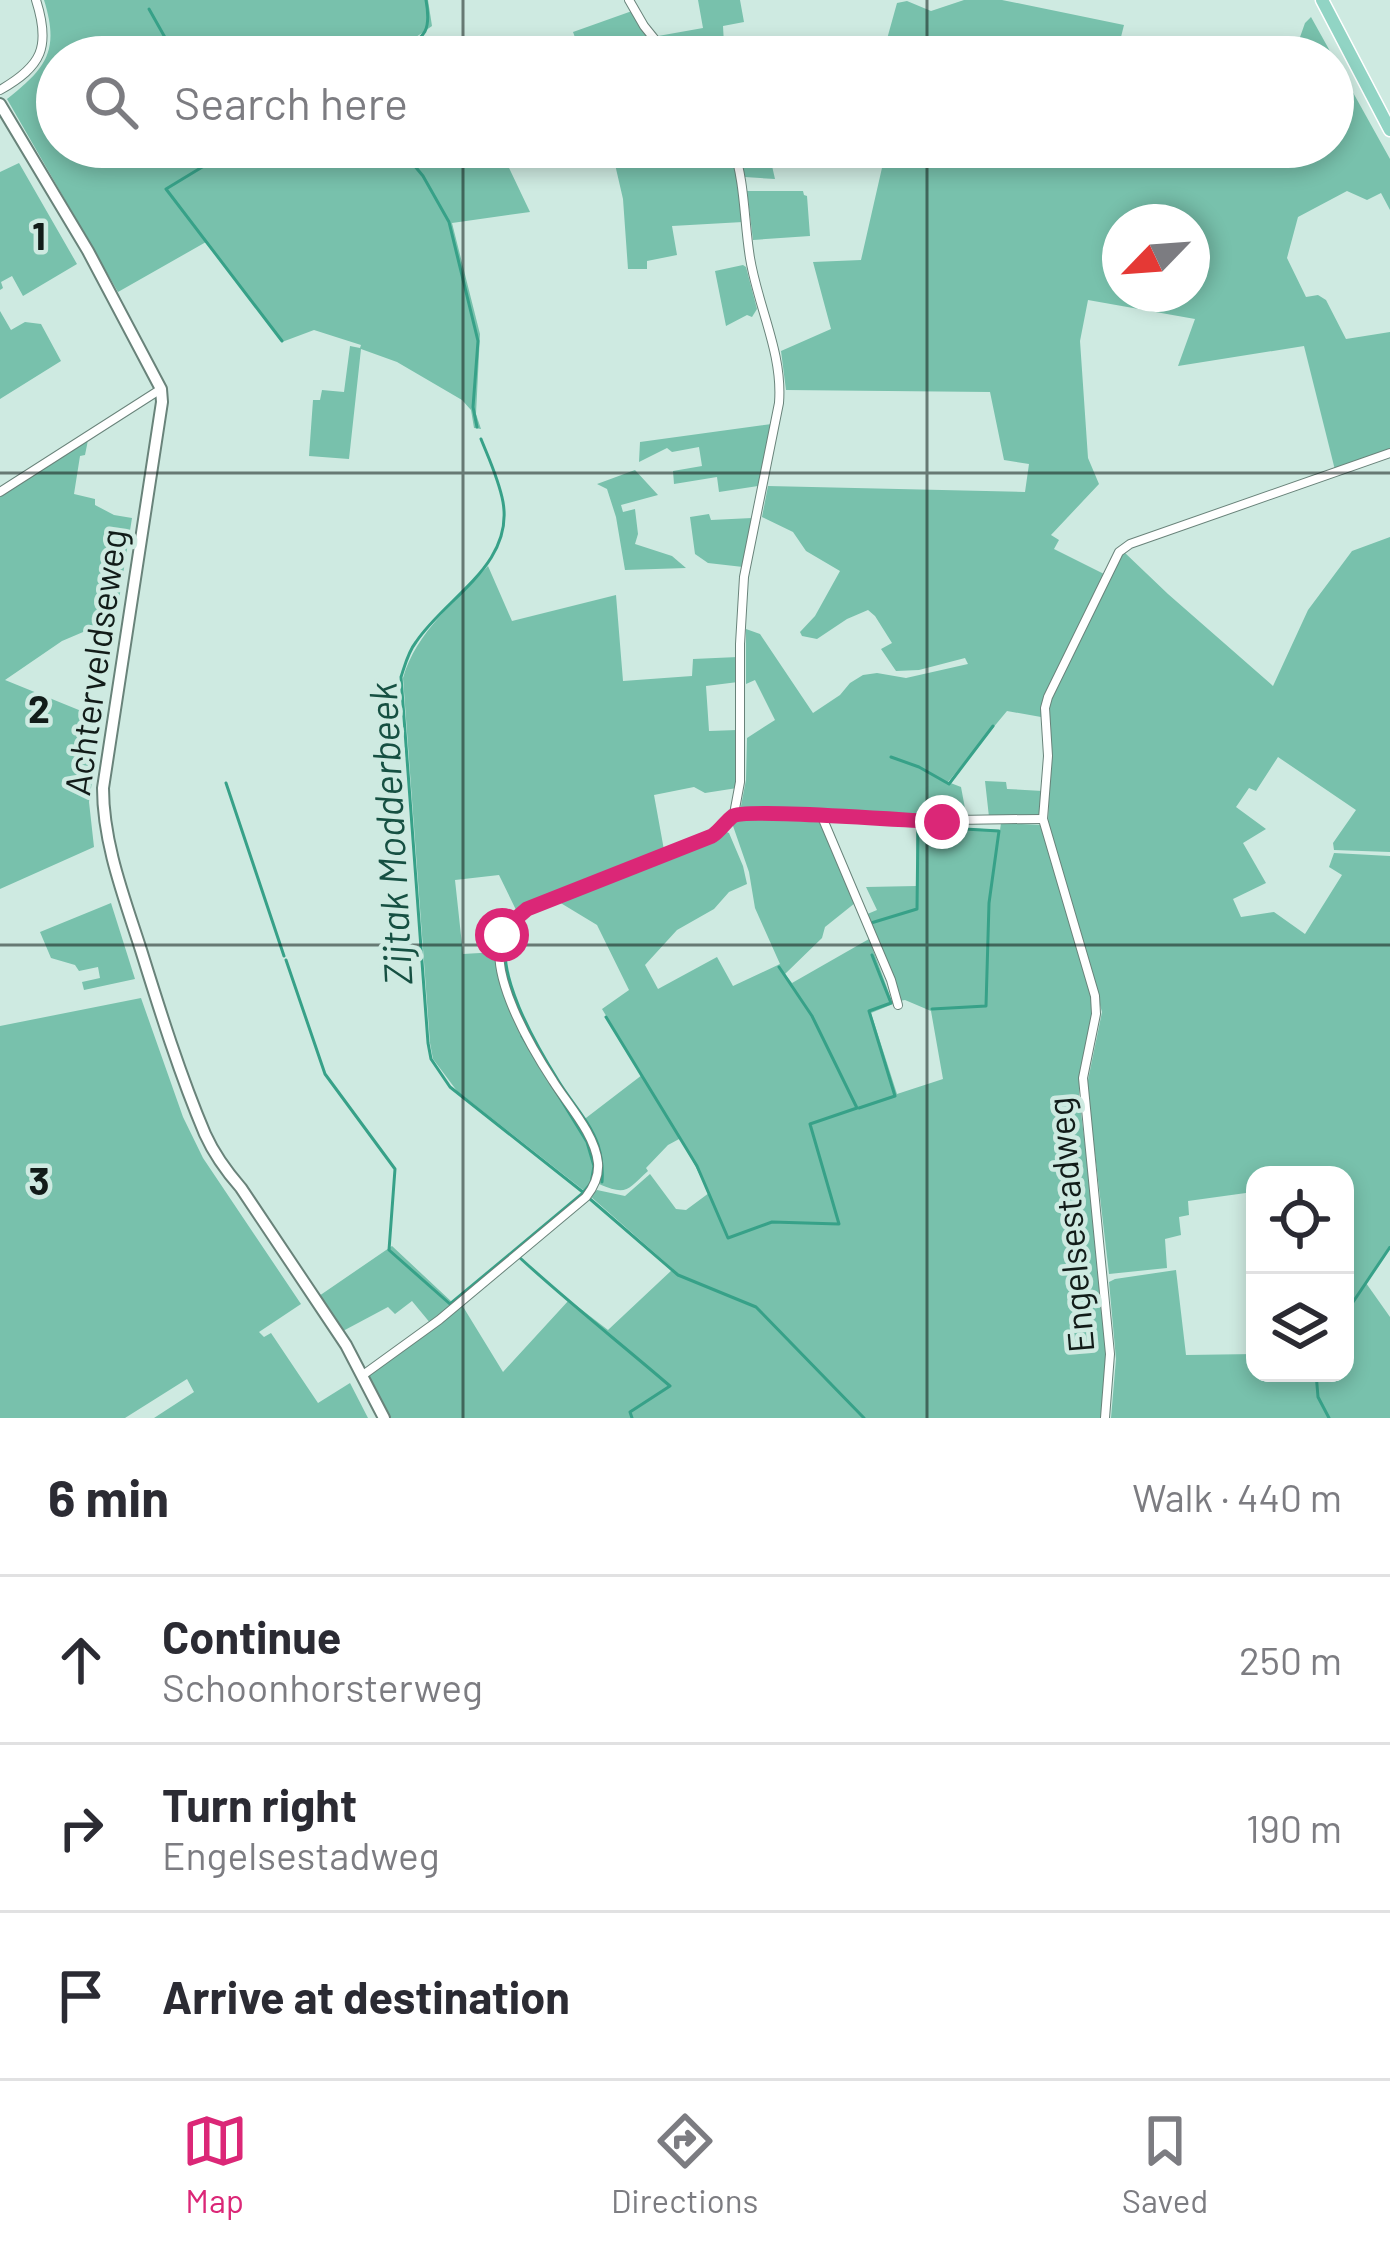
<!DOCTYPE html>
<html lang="en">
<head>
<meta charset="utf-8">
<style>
	:root { --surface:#fff; --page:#f7f7f7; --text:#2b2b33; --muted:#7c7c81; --line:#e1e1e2; --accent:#db2777 }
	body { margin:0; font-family:Barlow,sans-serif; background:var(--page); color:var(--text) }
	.controls { position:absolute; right:36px; bottom:36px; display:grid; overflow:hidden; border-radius:24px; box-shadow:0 6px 18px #0003 }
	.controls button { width:108px; height:108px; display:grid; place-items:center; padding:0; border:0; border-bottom:3px solid var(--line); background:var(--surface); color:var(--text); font:60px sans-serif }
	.compass { position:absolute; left:1102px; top:204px; width:108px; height:108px; border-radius:50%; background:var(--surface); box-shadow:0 6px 18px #0003; rotate:245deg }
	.stop { position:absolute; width:36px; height:36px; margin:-27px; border:9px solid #db2777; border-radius:50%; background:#fff }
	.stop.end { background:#db2777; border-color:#fff; box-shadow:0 3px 12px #0008 }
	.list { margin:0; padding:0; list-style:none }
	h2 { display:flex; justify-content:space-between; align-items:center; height:156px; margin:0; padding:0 48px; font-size:51px }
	h2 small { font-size:39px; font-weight:400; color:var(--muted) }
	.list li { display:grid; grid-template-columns:78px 1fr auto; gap:36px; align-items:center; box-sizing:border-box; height:168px; padding:0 48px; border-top:3px solid var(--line) }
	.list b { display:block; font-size:45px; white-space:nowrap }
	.list p { margin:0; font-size:39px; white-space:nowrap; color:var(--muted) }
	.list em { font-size:39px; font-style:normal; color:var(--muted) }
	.icon { flex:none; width:66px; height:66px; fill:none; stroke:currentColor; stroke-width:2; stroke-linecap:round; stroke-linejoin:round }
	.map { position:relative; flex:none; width:1390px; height:1418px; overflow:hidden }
	.search { position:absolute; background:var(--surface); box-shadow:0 6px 18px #0003; left:36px; right:36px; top:36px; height:132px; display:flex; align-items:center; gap:30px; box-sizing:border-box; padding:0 42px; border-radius:66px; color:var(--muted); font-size:45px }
	.sheet { height:660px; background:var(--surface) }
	nav { display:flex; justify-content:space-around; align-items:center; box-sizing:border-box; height:168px; border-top:3px solid var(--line); background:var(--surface); font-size:33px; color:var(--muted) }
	nav a { display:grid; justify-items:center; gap:6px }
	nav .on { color:var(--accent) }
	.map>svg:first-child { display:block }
</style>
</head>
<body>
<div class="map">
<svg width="1390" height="1418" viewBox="0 0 1390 1418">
	<rect width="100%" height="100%" fill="#ceeae1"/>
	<g fill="#78c1ac" fill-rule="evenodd">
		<path d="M44 0H428L432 26 387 57H57V147H499L530 212 452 223 480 334 476 414 481 429 474 428 471 410 462 400 397 362 361 349 349 459 309 456 313 400H320L322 390 344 392 350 346 360 348 361 345 314 330 282 342 206 242 118 292 7 99C46 68 60 51 44 0Z"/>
		<path d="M698 0H740L744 22 723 26 724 44 675 57 658 36 703 28Z"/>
		<path d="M964 0H1002L1124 25 1116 57H924V48C908 49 899 57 882 57L897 3 907 1 931 11Z"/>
		<path d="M632 11 665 57H582L573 32Z"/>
		<path d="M1311 17 1390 159V210L1381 193 1367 200 1347 191 1298 217 1287 258 1306 297 1318 295 1326 300 1346 339 1390 332V450L1335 470 1304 346 1178 366 1195 319 1088 300 1080 341 1088 458 1099 484 1051 535 1059 540 1054 549 1106 575 1046 697 1041 717 1007 711 948 782 961 787 967 819 829 815 766 809 740 811 746 780 747 738 775 720 755 680 746 684V629L760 634 813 713 840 695 850 683 863 675 877 673 906 678 968 664 965 658 919 670 896 671 881 649 892 643 875 616 868 610 847 619 817 639 802 636 800 632 815 616 840 571 806 551 793 532 762 517 768 486 1025 492 1029 464 1004 460 990 392 786 390 781 351 831 329 813 262 861 260 884 159 908 158 910 147H1025L1027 153H1064L1065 167 1087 168 1092 152 1254 156 1260 147H1333V57H1293L1305 23ZM1120 222H1192V294H1120Z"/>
		<path d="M611 147H731L737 166 743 222 672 226 677 255 647 261V269H628L623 199Z"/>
		<path d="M739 147H856L854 155 770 157 775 179 745 177Z"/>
		<path d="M19 163 77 264 23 296 12 276 1 282 3 288 0 290V172Z"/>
		<path d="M747 191H803L804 195 807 196 810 236 753 240Z"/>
		<path d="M743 265 746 267 757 309 752 317 747 315 726 326 715 271Z"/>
		<path d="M0 311 11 330 25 322 41 324 61 361 0 399Z"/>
		<path d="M772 424 758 486 719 492 717 477 674 484 673 471 702 466 699 447 672 452 667 448 639 462 640 442Z"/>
		<path d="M88 440 85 455 80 456 74 494 95 499V505L114 515 132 518 116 618 62 641 5 680 101 719 89 802 94 847 0 889V494Z"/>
		<path d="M635 470 658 495 621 505 623 512 635 509 638 534 635 544 672 556 686 568 625 570 616 517 607 489 597 484Z"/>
		<path d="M709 514 711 520 752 518 743 567 708 563 695 554 690 517Z"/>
		<path d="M1390 537V852L1334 850 1333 843 1356 810 1278 757 1256 791 1249 788 1236 807 1266 829 1243 843 1266 883 1233 899 1241 917 1274 912 1305 934 1342 875 1329 867 1334 853 1390 856V1245L1366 1283 1390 1317V1418H1111L1116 1359 1109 1282 1115 1279 1176 1270 1186 1355 1255 1354V1373H1345V1175H1255V1202L1253 1192 1188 1201 1189 1215 1179 1217 1181 1235 1165 1239 1167 1268 1109 1274 1087 1085 1102 1012 1048 823 1051 751 1047 718 1048 704 1124 552 1168 594 1273 686 1308 610 1352 551Z"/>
		<path d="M488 566 512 621 616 595 623 681 692 676 693 659 738 657V682L706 686 709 731 737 730V788L705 793 694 787 654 795 664 850 517 912 499 875 455 880 463 954 497 952 519 1026 591 1145 595 1173 587 1193 457 1091 433 1059 430 1043 403 678C416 632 456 601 488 566Z"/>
		<path d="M985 781 1006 782 1007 789 1043 791 1042 814 1037 817H989Z"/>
		<path d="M755 815 819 819 855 903 825 927 822 938 785 974 792 983 869 939 893 1004 871 1013 897 1094 943 1079 931 1011 905 1000 899 1001 865 915 877 910 866 887 917 886 916 827 966 825 967 828 1000 830 1001 823 1042 825 1097 1006 1080 1080 1079 1096 1110 1347 1105 1418H390L369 1376 462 1305 503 1372 569 1300 608 1330 673 1269 590 1196 597 1190 625 1196 650 1174 676 1209 686 1210 709 1193 681 1138 668 1145 646 1168 648 1171C627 1190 627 1196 599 1184V1163L582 1121 642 1075 602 1009 629 990 597 925 554 899 722 830 729 833 743 866 747 884 729 892 714 909 677 930 645 965 658 989 717 957 733 986 780 964 755 908 749 872 732 823 736 818Z"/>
		<path d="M111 903 135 979 84 990 82 982 100 978 98 967 79 971 75 965 51 958 40 932Z"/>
		<path d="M141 998 183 1117 203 1158 301 1304 259 1332 264 1337 271 1333 318 1403 350 1383 368 1418H154L194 1392 187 1379 125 1418H0V1026Z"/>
		<path d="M392 1246 454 1304 431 1324 412 1301 395 1314 388 1307 343 1331 319 1296Z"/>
	</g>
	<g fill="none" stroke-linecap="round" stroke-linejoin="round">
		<g stroke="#37a188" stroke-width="3">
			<path d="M149 9 176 57"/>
			<path d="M391 57C420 37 433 39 426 0"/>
			<path d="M218 147 222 155 166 189 282 341"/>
			<path d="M399 147 423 176 449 222 478 341 473 407 477 427"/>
			<path d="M481 439C489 459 499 480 503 502 514 565 446 597 416 642 408 652 405 665 401 677L428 1043 431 1059 450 1087 584 1193"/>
			<path d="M891 757 919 767 949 784 993 726"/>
			<path d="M226 783 284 956"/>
			<path d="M930 827 999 831 989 903 986 1006 932 1009"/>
			<path d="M572 894 701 845 724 833"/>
			<path d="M557 900C541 907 521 913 511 929 488 965 539 1050 559 1082 572 1103 590 1122 598 1145 602 1158 603 1169 602 1182"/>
			<path d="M871 923 917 909 918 826 896 823"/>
			<path d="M286 960 325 1074 395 1169 389 1250 450 1304 583 1193 591 1183 594 1166 587 1142 522 1036"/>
			<path d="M606 1017 697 1166 728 1238 772 1222 839 1224 810 1124 857 1108 812 1016 779 967"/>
			<path d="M859 1108 895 1096 869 1011 891 1003 872 955"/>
			<path d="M590 1199 678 1275 756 1307 864 1418"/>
			<path d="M519 1257C568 1302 620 1343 670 1386L630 1412 632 1418"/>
			<path d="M1345 1314 1390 1247"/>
			<path d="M1316 1373 1318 1397 1329 1418"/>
		</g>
		<g stroke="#69837a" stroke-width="10">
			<g id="street">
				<path d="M629 0 644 26 669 57"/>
				<path d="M0 90C42 66 51 47 36 0"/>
				<path d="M0 492 161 389"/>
				<path d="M734 814C781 810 827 817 874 819 931 821 986 819 1043 819"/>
				<path d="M822 817 891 980 898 1005"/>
				<path d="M363 1375 439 1320 586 1197C594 1187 599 1176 598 1163 595 1134 568 1105 553 1081 532 1049 486 972 503 934 509 919 524 910 537 904L712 836 734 814 740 782V644L744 577 779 403C783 353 758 307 750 258 744 221 745 182 733 147"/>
				<path d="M1105 1418 1110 1354 1083 1078 1096 1014 1095 996 1043 819 1048 756 1045 708 1048 697 1119 552 1130 544 1390 453"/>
			</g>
		</g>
		<g stroke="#69837a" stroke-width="14">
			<path id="secondary" d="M0 104 88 251 161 389 162 402 103 788C103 843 124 897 141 950 160 1011 180 1075 205 1134 214 1154 227 1172 241 1188L346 1345 384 1418"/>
		</g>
		<g stroke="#fff" stroke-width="15">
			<path id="primary" d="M1322 0 1390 130"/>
		</g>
		<use href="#street" stroke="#fff" stroke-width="8"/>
		<use href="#secondary" stroke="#fff" stroke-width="10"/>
		<use href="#primary" stroke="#91d4c4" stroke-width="12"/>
	</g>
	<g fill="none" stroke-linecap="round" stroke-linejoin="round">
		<path stroke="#db2777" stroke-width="15" d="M502 935 512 922 527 909 712 836C720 831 726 821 733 816 745 808 914 821 942 822"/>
	</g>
	<path fill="none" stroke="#121c19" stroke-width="3" stroke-opacity="0.55" d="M463 0V57M927 0V57M463 147V1418M927 147V1418M0 473H1390M0 945H1390"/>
	<g text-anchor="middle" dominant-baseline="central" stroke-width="9" stroke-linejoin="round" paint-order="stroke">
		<g font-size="36" fill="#121c19" stroke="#ceeae1">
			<text transform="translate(94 662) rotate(-82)">Achterveldseweg</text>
			<text transform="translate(1069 1225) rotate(-95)">Engelsestadweg</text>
		</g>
		<g font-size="39" font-style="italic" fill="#165042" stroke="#ceeae1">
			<text transform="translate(389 834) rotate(-93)">Zijtak Modderbeek</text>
		</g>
	</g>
	<g font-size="39" text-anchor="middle" font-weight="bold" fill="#121c19" stroke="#ceeae1" stroke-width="9" stroke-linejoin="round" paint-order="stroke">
		<text x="39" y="250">1</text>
		<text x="39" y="723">2</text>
		<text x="39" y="1195">3</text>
	</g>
</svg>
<div class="controls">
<button><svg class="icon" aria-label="locate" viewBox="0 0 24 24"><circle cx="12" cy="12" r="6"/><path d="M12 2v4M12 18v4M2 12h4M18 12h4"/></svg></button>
<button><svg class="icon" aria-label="layers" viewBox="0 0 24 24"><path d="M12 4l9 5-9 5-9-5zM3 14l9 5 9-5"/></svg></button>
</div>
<svg class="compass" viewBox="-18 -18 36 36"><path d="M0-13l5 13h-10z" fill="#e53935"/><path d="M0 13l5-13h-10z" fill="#7c7c81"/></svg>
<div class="stop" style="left:502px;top:935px"></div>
<div class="stop end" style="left:942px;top:822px"></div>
<div class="search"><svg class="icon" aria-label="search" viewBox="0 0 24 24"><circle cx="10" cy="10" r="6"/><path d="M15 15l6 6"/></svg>Search here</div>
</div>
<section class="sheet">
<h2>6 min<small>Walk · 440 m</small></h2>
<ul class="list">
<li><svg class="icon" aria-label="ahead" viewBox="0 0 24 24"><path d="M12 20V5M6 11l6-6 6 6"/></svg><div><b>Continue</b><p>Schoonhorsterweg</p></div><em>250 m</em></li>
<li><svg class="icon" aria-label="right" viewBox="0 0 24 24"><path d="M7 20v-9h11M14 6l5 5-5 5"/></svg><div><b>Turn right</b><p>Engelsestadweg</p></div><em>190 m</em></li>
<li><svg class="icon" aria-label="arrive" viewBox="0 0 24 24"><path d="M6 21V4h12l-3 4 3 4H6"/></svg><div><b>Arrive at destination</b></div></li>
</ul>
</section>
<nav>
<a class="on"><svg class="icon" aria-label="map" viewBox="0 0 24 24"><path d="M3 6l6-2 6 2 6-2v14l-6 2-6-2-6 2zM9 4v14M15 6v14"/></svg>Map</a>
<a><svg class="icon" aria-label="directions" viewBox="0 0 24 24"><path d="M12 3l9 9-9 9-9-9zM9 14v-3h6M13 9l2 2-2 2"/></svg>Directions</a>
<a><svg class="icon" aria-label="saved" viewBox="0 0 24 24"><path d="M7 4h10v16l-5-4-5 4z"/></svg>Saved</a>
</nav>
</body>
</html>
